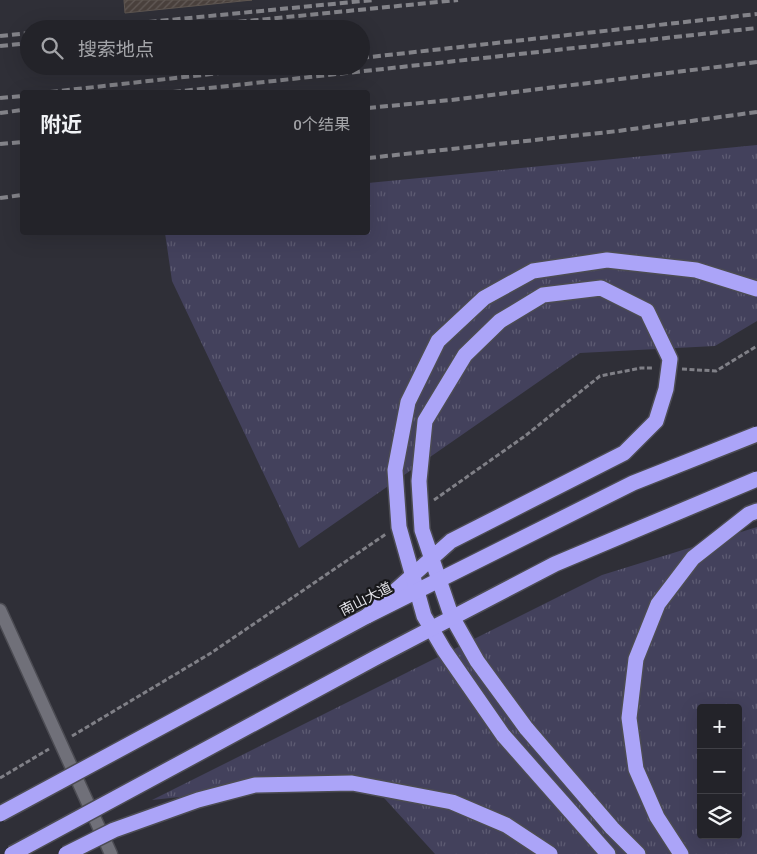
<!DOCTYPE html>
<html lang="zh">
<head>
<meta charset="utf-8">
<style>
	:root { --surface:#232329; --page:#2b2b31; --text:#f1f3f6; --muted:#a3a4a8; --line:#404046 }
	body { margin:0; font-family:Signika,"Noto Sans SC",sans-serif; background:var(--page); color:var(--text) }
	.controls { position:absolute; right:15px; bottom:15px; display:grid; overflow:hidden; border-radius:5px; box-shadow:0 5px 20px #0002 }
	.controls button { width:45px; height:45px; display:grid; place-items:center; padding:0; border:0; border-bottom:1px solid var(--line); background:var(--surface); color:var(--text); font:25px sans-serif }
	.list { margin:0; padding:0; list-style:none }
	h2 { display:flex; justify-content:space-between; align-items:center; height:65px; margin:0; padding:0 20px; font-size:21px }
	h2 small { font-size:16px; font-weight:400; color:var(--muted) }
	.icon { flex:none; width:28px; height:28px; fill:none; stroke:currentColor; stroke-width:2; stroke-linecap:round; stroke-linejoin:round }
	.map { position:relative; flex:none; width:757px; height:854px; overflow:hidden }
	.search { position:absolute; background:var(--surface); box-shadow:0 5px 20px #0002; left:20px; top:20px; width:350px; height:55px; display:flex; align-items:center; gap:12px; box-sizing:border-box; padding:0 18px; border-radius:28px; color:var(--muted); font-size:19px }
	.panel { position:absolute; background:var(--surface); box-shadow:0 5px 20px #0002; left:20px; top:90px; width:350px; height:145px; border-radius:5px }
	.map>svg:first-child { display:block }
</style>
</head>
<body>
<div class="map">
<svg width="757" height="854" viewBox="0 0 757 854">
	<defs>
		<pattern id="grass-tufts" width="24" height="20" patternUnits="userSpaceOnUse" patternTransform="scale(1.25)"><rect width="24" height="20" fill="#43415c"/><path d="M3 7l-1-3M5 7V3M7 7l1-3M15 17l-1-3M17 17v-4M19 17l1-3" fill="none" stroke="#5e5c73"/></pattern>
		<pattern id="building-hatch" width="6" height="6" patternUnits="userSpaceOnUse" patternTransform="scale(1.25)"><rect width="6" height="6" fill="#49403c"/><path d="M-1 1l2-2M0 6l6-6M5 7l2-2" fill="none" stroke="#635b58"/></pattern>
	</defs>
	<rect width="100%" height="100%" fill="#2f2f37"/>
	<g fill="url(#grass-tufts)" fill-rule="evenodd">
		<path d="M757 145V321L715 346 580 353 299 548 172 281 165 233 368 232V183Z"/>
		<path d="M757 527V854H435L365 777 152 800 602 575ZM701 708H738V835H701Z"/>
	</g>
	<path fill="url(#building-hatch)" stroke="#5e5651" d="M124 0H252L125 13Z"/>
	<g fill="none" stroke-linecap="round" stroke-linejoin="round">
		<g stroke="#4c4c53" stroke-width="15">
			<path id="minor" d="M0 610 111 854"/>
		</g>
		<g stroke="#4c4c53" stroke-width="18">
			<g id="highway">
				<path d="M526 728 612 828 638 854"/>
				<path d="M503 735 608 854"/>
				<path d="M681 854 657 817 636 769 629 718 636 659 658 604 693 558 749 514 757 511"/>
			</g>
		</g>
		<g stroke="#808087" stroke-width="3" stroke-dasharray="5 2.5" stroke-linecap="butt">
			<path d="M682 369 716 371 757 346"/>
			<path d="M434 500 525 436 600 376 641 368H653"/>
			<path d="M72 736 211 653 386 534"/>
			<path d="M0 778 49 749"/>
		</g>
		<use href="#minor" stroke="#707079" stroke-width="12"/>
		<use href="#highway" stroke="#aba4f8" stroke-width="15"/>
		<g stroke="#838389" stroke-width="4" stroke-dasharray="8 4" stroke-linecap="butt">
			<path d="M77 29 373 0"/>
			<path d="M167 29 458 0"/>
			<path d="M0 36 29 33"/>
			<path d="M0 46 29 43"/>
			<path d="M361 58 757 14"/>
			<path d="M50 92 283 66"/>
			<path d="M173 92 757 28"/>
			<path d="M0 98 22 96"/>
			<path d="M368 108 451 100 757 62"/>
			<path d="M0 113 22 110"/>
			<path d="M0 144 22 142"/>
			<path d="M368 158 618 131 757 112"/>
			<path d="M0 198 22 195"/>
		</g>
		<g stroke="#4c4c53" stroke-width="18" stroke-linecap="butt">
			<g id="highway-bridge">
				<path d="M367 616 451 541 624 453 656 421 666 389 670 359 647 311 601 288 543 295 500 321 465 355 425 421 419 481 422 530 451 615 477 661 526 728"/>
				<path d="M503 735 444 650 424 616 399 527 395 470 408 402 438 341 484 298 533 271 607 260 696 270 757 289"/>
				<path d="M0 814 367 616 633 483 757 434"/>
				<path d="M12 854 377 657 555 564 757 479"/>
				<path d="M66 854 114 830 198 800 255 785 352 783 452 802 506 825 550 854"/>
			</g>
		</g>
		<use href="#highway-bridge" stroke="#aba4f8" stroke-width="15"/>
	</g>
	<g text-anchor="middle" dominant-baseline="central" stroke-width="4.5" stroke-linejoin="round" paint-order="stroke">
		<g font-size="14" fill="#e4e4e9" stroke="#18181b">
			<text transform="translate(366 599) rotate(-27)">南山大道</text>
		</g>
	</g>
</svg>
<div class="controls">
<button>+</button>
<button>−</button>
<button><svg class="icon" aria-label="layers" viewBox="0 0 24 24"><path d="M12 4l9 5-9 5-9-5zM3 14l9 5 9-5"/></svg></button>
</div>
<div class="search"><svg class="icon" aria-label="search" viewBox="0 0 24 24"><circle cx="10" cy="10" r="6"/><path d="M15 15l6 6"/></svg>搜索地点</div>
<section class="panel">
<h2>附近<small>0个结果</small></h2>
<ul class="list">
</ul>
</section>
</div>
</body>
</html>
